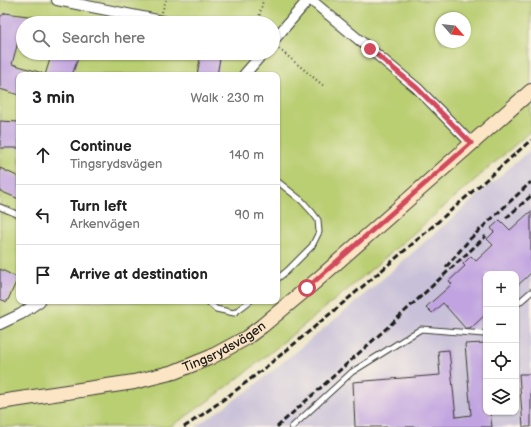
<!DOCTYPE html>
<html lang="en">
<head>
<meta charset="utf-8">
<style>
	:root { --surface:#fff; --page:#f6f6f6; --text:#222; --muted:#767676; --line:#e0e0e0 }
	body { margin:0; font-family:"Balsamiq Sans",sans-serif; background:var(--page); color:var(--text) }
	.controls { position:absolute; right:12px; bottom:12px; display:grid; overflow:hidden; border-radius:8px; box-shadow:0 1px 3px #0004 }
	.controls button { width:36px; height:36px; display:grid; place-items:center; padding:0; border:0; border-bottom:1px solid var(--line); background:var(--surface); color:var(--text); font:20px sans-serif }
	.compass { position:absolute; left:435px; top:12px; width:36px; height:36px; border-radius:50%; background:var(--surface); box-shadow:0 1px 3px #0004; rotate:117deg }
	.stop { position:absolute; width:12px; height:12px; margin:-9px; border:3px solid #d1495b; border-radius:50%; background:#fff }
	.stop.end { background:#d1495b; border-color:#fff; box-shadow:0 1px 4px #0008 }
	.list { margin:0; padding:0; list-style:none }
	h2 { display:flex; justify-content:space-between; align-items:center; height:52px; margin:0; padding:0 16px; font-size:17px }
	h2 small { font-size:13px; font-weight:400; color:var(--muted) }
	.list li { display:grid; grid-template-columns:26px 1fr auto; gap:12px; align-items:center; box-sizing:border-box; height:60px; padding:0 16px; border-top:1px solid var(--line) }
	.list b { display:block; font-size:15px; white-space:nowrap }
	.list p { margin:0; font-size:13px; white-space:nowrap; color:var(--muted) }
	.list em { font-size:13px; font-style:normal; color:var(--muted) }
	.icon { flex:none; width:22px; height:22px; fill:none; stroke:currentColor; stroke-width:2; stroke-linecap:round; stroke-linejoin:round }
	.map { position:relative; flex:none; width:531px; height:427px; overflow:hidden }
	.search { position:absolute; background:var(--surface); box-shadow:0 1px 3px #0004; left:16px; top:16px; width:264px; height:44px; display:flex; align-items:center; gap:10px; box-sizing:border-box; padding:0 14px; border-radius:22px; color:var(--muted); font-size:15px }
	.panel { position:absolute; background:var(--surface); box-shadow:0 1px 3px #0004; left:16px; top:72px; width:264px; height:232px; border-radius:8px }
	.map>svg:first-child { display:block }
</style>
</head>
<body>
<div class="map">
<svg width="531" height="427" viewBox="0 0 531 427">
	<rect width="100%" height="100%" fill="#fcf5e5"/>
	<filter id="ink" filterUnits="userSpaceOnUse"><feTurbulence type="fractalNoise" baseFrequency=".025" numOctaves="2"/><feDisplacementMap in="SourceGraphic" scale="8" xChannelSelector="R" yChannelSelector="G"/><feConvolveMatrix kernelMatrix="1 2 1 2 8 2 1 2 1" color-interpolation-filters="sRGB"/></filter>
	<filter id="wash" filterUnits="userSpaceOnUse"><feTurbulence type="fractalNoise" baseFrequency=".012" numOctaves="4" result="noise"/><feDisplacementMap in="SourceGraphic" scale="16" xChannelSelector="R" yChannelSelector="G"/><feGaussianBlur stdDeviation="0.9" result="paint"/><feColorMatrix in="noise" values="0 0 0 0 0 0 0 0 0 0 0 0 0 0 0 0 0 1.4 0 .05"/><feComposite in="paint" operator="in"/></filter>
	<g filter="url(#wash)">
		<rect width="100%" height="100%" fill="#ede6c7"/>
		<path fill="#c8c0d8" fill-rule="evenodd" d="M531 149V427H195L249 390 363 296ZM486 274H516V412H486Z"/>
		<path fill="#bace72" stroke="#6b7547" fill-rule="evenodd" d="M0 0H531V131C456 196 381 263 303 326 260 361 217 397 170 427H0ZM441 18H465V42H441ZM23 23H273V53H23ZM19 75H277V301H19Z"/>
		<g id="blocks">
			<g fill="#c0a3e0">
				<path d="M5 13 43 18 42 23H23V42H18L12 64 42 73V75H19V95L0 89V17Z"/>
				<path d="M52 53H80L72 75H45Z"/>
				<path d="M201 53H221L217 75H197Z"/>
				<path d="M0 121 19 122V148H0Z"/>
				<path d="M0 168 19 177V199L0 191Z"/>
				<path d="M531 211V273L516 287V274H486V314L470 329H466L443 303 432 313 426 307 452 284 449 281 465 266 463 264 471 256 476 261 493 245 487 239 494 232 491 228 500 220 510 230Z"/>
				<path d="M0 269 18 278 7 302 0 299Z"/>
				<path d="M485 343 486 358V412H490L492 427H355L353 382 440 375 438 351 449 350 456 417 471 415 465 344Z"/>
				<path d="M519 374H531V427H523Z"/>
			</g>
		</g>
	</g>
	<g filter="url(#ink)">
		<use href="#blocks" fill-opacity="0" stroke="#3b3a36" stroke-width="1"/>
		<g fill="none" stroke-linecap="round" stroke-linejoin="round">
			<g stroke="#3b3a36" stroke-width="7">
				<g id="lane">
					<path d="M277 181 302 201 312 212 318 220 319 232 312 246 287 271 277 279"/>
					<path d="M0 207 19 215"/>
					<path d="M207 301 216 309 234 313 250 301"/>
					<path d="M516 305 531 292"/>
					<path d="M292 427 352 372 421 329 484 334 486 333"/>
				</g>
			</g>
			<g stroke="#3b3a36" stroke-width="12">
				<g id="street">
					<path d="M57 0 172 23"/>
					<path d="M311 0 417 88 471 143"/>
					<path d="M273 41 308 0"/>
					<path d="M244 75 263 53"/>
					<path d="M0 324 21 314 40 301"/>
				</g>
			</g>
			<g stroke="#3b3a36" stroke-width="16">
				<g id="secondary">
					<path id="s1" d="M0 402 134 382 174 372 211 357 246 338 262 326 316 281 531 91"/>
				</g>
			</g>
			<g stroke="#3b3a36" stroke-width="2" stroke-dasharray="1 3" stroke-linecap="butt">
				<path d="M162 12 166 0"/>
				<path d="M258 23 263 0"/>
				<path d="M279 49 325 87"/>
			</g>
			<use href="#lane" stroke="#fff" stroke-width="5"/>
			<use href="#street" stroke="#fff" stroke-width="10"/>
			<use href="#secondary" stroke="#fce5c4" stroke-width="14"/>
			<g stroke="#1c1c1c" stroke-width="3" stroke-dasharray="6 3" stroke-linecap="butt">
				<path d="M506 218 531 196"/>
				<path d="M446 267 470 239 531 182"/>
				<path d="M184 427C234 394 279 357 325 318 395 260 463 200 531 140"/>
				<path d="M277 427 389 326 486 236"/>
			</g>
		</g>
	</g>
	<g fill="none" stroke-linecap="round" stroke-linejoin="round" filter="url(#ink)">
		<path stroke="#d1495b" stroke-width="5" d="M307 288 471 143 417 88 370 49"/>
	</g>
	<g text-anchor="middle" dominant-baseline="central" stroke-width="3.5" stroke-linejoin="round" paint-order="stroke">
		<g font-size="13" fill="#1c1c1c" stroke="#fcf5e5">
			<text stroke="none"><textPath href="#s1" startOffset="233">Tingsrydsvägen</textPath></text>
		</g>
	</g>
</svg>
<div class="controls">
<button>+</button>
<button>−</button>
<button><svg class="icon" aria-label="locate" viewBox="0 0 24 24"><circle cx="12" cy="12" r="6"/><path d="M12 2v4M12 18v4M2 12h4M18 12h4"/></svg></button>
<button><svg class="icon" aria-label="layers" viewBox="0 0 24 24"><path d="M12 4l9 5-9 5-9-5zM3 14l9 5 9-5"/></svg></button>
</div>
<svg class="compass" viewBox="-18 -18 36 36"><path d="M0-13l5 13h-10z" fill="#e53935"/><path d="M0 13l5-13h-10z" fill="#767676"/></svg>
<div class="stop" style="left:307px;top:288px"></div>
<div class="stop end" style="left:370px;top:49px"></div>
<div class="search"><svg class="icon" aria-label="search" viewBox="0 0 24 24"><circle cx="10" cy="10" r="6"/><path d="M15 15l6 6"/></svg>Search here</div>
<section class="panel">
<h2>3 min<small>Walk · 230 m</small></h2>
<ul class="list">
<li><svg class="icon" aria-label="ahead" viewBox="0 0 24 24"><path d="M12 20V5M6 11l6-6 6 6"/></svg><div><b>Continue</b><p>Tingsrydsvägen</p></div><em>140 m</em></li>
<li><svg class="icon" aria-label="left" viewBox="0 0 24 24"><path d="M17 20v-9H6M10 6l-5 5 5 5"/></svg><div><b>Turn left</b><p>Arkenvägen</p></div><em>90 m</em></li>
<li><svg class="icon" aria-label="arrive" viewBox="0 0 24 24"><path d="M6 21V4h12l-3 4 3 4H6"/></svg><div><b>Arrive at destination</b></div></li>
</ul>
</section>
</div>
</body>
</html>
